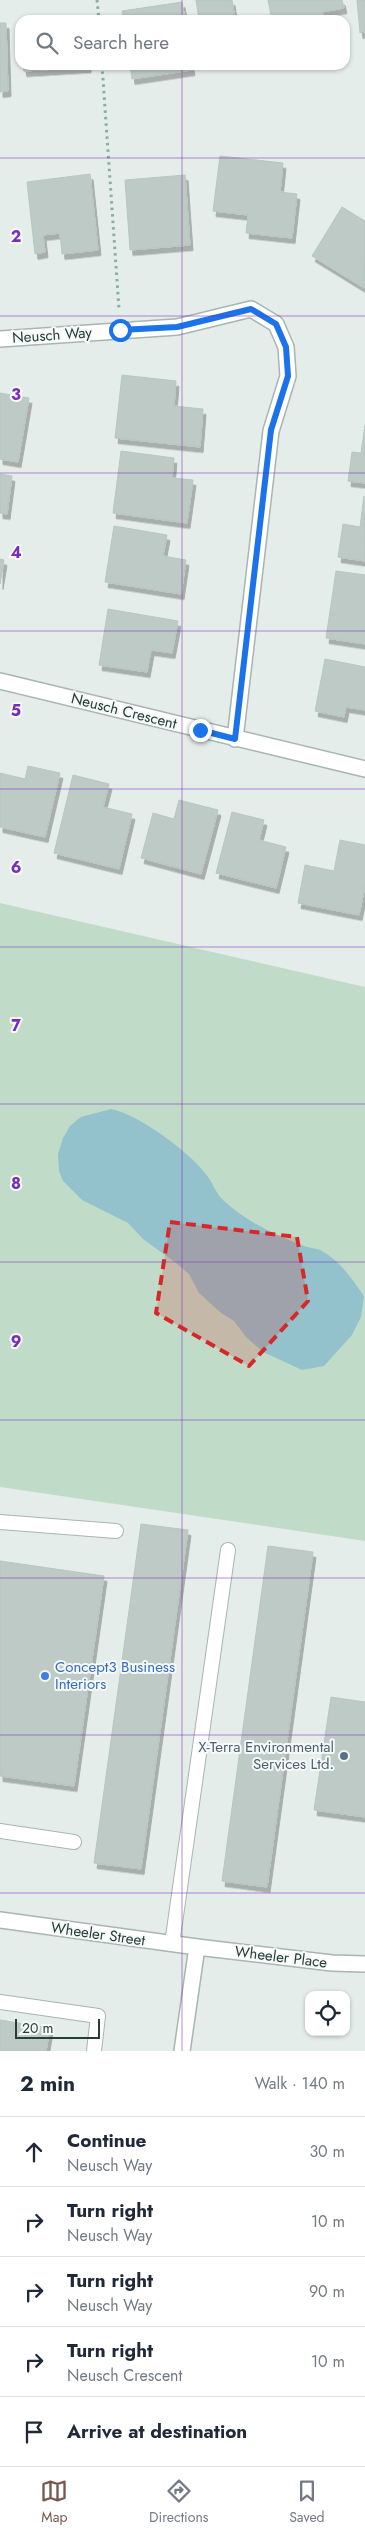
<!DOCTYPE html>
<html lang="en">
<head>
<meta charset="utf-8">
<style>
	:root { --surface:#fff; --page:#f2f2f3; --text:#1f2937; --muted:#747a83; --line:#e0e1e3; --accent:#78564e }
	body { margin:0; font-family:Jost,sans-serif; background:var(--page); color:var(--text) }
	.controls { position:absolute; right:15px; bottom:15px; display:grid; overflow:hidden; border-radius:10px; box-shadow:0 1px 4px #0004 }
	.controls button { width:45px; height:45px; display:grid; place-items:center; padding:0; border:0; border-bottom:1px solid var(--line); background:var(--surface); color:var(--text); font:25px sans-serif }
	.scale { position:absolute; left:15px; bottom:12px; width:85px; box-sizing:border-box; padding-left:5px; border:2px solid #263d38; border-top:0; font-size:14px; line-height:18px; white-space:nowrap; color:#263d38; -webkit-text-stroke:4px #f5f9f8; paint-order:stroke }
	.stop { position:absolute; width:15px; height:15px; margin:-11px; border:4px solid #1a73e8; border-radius:50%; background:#fff }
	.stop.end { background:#1a73e8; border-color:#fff; box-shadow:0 1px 5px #0008 }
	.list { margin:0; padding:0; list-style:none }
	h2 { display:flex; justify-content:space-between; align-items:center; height:65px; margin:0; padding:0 20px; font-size:21px }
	h2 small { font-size:16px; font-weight:400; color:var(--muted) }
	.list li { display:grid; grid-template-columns:32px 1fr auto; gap:15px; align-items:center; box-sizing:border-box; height:70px; padding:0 20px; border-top:1px solid var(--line) }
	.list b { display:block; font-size:19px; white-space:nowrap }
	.list p { margin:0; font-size:16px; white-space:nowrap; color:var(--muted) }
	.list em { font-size:16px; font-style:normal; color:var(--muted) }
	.icon { flex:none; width:28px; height:28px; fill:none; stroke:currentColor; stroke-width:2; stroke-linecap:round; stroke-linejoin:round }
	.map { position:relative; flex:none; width:365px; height:2051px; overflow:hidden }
	.search { position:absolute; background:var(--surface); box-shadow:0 1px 4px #0004; left:15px; right:15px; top:15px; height:55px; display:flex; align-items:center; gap:12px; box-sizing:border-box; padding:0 18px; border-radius:15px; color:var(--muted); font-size:19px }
	.sheet { height:415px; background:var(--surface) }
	nav { display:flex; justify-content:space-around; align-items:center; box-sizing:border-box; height:70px; border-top:1px solid var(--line); background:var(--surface); font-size:14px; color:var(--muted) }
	nav a { display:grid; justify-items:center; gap:2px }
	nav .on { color:var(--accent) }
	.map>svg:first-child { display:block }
</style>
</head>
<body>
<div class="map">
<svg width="365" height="2051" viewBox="0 0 365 2051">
	<defs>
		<filter id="shadow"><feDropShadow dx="3" dy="5.5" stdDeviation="0" flood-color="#0004"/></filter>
	</defs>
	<rect width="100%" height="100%" fill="#e5edea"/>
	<path fill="#c0dcc9" d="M0 903 365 987V1541L0 1487Z"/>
	<path fill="#93c1cc" d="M111 1109C138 1114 188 1151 205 1173 213 1182 215 1193 224 1201 246 1221 276 1236 304 1246 310 1248 317 1248 322 1251 341 1262 352 1279 364 1296L361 1317 352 1335 324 1366 302 1370 263 1352 246 1337 234 1321 221 1313 199 1293 189 1274 176 1263 143 1239 128 1223 82 1200 63 1181 59 1171 58 1154 63 1138 70 1126 81 1117Z"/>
	<g fill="#bdcac6" stroke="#b8c6c1" filter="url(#shadow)">
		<path d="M196 0H232L235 20H199Z"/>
		<path d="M268 0H342L344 8 322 12 324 20H272Z"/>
		<path d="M357 0H365V32L360 33Z"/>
		<path d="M182 2 185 20H123L122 11Z"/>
		<path d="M0 23H6L8 91 0 92Z"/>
		<path d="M23 65H88V67L24 71Z"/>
		<path d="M23 65H88V67L24 71Z"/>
		<path d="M130 65H191L192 70 132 79Z"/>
		<path d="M220 156 283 163 280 192 297 194 292 238 246 233 248 215 213 211Z"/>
		<path d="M90 174 98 250 62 254 60 233 43 235 45 252 35 254 27 182Z"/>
		<path d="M185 175 190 245 130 250 125 180Z"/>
		<path d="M342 207 365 221 364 288 312 256Z"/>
		<path d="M122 375 176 381 174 406 203 409 200 447 115 438Z"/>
		<path d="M0 393 29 398 18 462 0 459Z"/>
		<path d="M365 425V483L348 481 352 452 361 453Z"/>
		<path d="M121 451 174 458 172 478 193 480 187 523 113 513Z"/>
		<path d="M0 474 12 476 7 514 0 513Z"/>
		<path d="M364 496 365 561 338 557 343 524 360 527Z"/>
		<path d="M114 526 167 535 163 556 186 560 181 594 105 582Z"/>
		<path d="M0 559 4 560 0 584Z"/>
		<path d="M336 571 365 575V644L326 638Z"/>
		<path d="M108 609 178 621 172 653 151 650 147 672 99 665Z"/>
		<path d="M325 659 365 667V710L346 707 344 717 315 711Z"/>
		<path d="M28 766 60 773 45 837 0 827V773L25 779Z"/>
		<path d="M73 775 109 784 103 807 132 814 119 869 54 853Z"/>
		<path d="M179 800 218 810 201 874 141 858 153 813 174 819Z"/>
		<path d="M232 812 264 820 259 840 286 847 276 888 216 873Z"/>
		<path d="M340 840 365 845V886L359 915 298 903 305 865 334 871Z"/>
		<path d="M141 1524 188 1530 141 1869 94 1863Z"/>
		<path d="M268 1546 313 1552 267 1887 222 1881Z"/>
		<path d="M0 1561 104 1576 74 1786 0 1776Z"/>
		<path d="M331 1697 365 1702V1817L314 1810Z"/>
		<path d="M0 2020 50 2028 46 2051H0Z"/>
	</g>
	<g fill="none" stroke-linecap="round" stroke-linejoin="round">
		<g stroke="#a8b5b1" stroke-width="16">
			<g id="service">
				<path d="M0 1522 116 1531"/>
				<path d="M0 1831 74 1842"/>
				<path d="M172 1944 228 1550"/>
				<path d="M0 2002 98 2016 94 2051"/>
			</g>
		</g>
		<g stroke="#a8b5b1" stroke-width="18">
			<g id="minor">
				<path d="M0 339 177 327 251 309 276 324 286 347 288 376 271 431 235 739"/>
				<path d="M0 681 365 769"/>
				<path d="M0 1920 197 1947 332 1963 365 1964"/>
				<path d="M182 2051 197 1947"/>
			</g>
		</g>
		<g stroke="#88ada3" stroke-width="3" stroke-dasharray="2.5 4" stroke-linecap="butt">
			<path d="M97 0 99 20"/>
			<path d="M102 65 119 309"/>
		</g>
		<use href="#service" stroke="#fff" stroke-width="14"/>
		<use href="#minor" stroke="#fff" stroke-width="15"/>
	</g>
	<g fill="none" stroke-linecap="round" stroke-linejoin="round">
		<path stroke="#1a73e8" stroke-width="6" d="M120 330 177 327 251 309 276 324 286 347 288 376 271 430 235 739 200 730"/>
	</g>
	<path fill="#d62828" fill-opacity="0.2" stroke="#d62828" stroke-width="4" stroke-dasharray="10 6" stroke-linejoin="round" d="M170 1222 297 1237 308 1301 249 1366 156 1313Z"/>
	<path fill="none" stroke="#7b2cbf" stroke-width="1" stroke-opacity="0.55" d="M182 0V20M182 65V2051M0 158H365M0 316H365M0 473H365M0 631H365M0 789H365M0 947H365M0 1104H365M0 1262H365M0 1420H365M0 1578H365M0 1735H365M0 1893H365"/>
	<circle fill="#3f7fe0" stroke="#f5f9f8" stroke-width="2" cx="45" cy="1676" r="5"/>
	<circle fill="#5c6f8a" stroke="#f5f9f8" stroke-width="2" cx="344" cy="1756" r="5"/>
	<g text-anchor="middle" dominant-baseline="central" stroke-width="4" stroke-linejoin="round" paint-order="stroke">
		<g font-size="15" fill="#263d38" stroke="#f5f9f8">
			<text transform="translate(52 335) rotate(-4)">Neusch Way</text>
			<text transform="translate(124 711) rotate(14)">Neusch Crescent</text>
			<text transform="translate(98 1934) rotate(8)">Wheeler Street</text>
			<text transform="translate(281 1957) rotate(7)">Wheeler Place</text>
		</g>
		<g font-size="15" fill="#366cbe" stroke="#f5f9f8" text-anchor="start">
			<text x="55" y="1667">Concept3 Business<tspan x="55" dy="17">Interiors</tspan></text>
		</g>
		<g font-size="15" fill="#4e5e75" stroke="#f5f9f8" text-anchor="end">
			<text x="334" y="1747">X-Terra Environmental<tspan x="334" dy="17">Services Ltd.</tspan></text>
		</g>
	</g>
	<g font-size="16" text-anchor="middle" font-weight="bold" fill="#7b2cbf" stroke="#f5f9f8" stroke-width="4" stroke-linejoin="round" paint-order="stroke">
		<text x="16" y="242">2</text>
		<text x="16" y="400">3</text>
		<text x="16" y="558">4</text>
		<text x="16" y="716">5</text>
		<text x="16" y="873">6</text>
		<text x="16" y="1031">7</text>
		<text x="16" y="1189">8</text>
		<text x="16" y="1347">9</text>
	</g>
</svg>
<div class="controls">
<button><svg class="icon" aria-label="locate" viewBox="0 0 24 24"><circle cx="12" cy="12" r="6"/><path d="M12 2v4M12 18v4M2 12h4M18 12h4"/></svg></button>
</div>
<div class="scale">20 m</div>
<div class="stop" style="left:120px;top:330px"></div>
<div class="stop end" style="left:200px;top:730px"></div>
<div class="search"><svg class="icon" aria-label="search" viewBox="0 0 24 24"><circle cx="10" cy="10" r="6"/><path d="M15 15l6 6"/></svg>Search here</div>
</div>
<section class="sheet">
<h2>2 min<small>Walk · 140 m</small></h2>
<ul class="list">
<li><svg class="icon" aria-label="ahead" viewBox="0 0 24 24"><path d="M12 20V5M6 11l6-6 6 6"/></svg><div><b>Continue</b><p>Neusch Way</p></div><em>30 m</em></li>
<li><svg class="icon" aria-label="right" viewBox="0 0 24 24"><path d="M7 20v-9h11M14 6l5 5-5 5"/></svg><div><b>Turn right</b><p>Neusch Way</p></div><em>10 m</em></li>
<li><svg class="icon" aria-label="right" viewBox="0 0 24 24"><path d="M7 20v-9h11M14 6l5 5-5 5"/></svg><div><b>Turn right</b><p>Neusch Way</p></div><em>90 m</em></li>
<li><svg class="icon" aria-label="right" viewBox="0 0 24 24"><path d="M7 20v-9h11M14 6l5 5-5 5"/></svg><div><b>Turn right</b><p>Neusch Crescent</p></div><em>10 m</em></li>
<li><svg class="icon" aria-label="arrive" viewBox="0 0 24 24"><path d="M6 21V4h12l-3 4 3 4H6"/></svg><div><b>Arrive at destination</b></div></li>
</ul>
</section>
<nav>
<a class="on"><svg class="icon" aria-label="map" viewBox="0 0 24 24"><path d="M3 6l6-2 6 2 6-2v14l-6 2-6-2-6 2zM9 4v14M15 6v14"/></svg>Map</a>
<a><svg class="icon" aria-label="directions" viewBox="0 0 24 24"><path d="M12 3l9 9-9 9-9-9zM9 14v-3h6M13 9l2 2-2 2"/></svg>Directions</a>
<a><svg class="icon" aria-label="saved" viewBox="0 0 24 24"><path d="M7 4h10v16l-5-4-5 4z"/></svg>Saved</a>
</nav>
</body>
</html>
